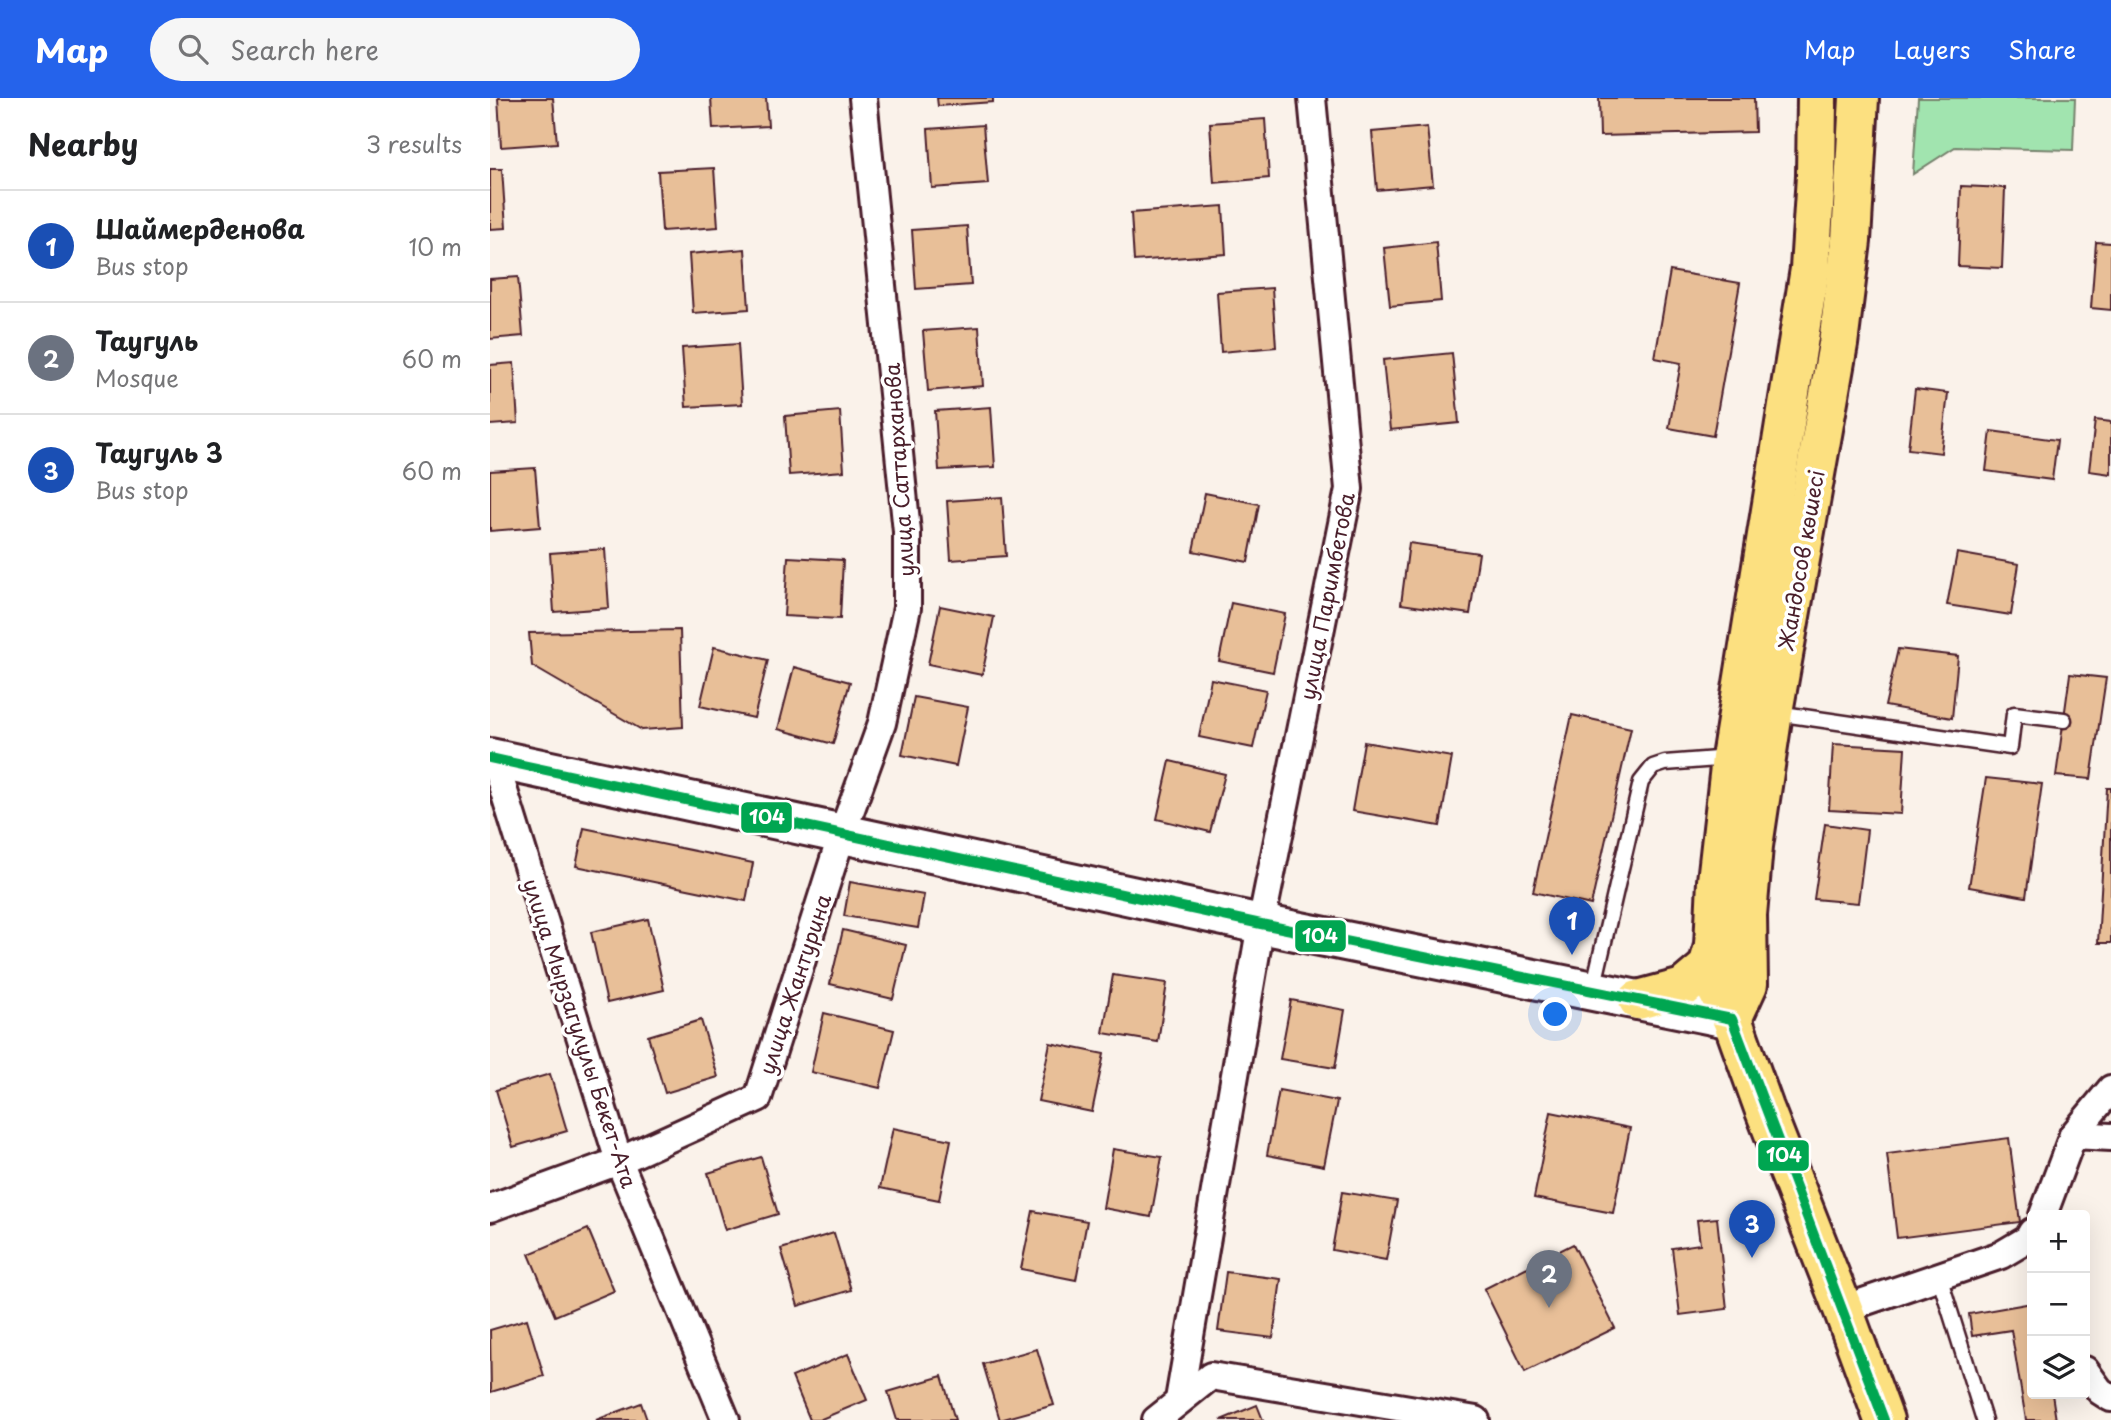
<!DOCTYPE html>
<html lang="en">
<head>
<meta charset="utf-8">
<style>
	:root { --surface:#fff; --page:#f6f6f6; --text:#202124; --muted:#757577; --line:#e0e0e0; --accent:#2563eb }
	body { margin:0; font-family:"Playpen Sans",sans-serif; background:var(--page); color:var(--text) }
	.controls { position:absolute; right:21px; bottom:21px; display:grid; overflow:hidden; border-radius:7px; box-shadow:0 7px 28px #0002 }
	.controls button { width:63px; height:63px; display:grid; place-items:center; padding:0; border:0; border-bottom:2px solid var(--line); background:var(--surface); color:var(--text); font:35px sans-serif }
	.you { position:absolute; left:1066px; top:917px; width:24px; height:24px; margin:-18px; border:5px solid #fff; border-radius:50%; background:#1a73e8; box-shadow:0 0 0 10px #1a73e833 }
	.badge { display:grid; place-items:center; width:46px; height:46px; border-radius:50%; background:var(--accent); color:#fff; font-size:23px; font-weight:700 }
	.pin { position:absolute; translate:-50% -58px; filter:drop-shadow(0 2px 4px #0008) }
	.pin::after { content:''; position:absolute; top:37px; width:24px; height:21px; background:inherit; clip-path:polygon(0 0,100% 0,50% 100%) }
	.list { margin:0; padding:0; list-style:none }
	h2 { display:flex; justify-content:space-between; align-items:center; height:91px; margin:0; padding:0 28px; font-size:30px }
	h2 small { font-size:23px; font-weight:400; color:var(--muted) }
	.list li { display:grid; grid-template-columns:46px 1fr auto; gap:21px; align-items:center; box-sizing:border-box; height:112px; padding:0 28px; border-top:2px solid var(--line) }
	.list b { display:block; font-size:26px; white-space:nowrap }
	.list p { margin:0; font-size:23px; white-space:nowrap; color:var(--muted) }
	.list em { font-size:23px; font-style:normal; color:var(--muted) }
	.icon { flex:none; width:38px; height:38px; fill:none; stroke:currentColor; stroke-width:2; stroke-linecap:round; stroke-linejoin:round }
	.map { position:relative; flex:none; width:1621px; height:1322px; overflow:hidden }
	header { display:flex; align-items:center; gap:42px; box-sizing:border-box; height:98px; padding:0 35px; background:var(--accent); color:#fff }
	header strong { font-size:33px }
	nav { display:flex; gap:38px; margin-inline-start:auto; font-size:24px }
	.search { width:490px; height:63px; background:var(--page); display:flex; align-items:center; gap:18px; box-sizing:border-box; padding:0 24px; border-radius:38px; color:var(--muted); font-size:26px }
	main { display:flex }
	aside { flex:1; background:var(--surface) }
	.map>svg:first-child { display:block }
</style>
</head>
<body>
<header>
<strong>Map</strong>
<div class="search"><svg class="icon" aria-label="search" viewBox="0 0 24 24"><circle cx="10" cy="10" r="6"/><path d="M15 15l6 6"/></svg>Search here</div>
<nav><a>Map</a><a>Layers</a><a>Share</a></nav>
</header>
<main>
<aside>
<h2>Nearby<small>3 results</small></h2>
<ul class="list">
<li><span class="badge" style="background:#1a4fb4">1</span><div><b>Шаймерденова</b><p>Bus stop</p></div><em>10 m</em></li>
<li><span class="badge" style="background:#6b7280">2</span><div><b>Таугуль</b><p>Mosque</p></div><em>60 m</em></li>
<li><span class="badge" style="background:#1a4fb4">3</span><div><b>Таугуль 3</b><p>Bus stop</p></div><em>60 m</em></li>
</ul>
</aside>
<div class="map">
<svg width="1621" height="1322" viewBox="0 0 1621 1322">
	<rect width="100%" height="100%" fill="#faf2ea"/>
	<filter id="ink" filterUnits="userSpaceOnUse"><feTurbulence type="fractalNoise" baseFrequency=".0143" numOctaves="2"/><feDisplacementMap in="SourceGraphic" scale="14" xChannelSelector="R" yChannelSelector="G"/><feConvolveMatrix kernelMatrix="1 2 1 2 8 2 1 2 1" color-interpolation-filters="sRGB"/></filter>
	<g filter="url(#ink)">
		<path fill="#a1e4af" stroke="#76826d" stroke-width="2" d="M1428 0H1585L1583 52 1465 49 1423 76Z"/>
		<g fill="#e8bf98" stroke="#4a1f2b" stroke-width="2">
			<path d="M8 0H63L67 45 11 49Z"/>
			<path d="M221 0H276L278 28 223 31Z"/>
			<path d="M447 0H503V4L448 8Z"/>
			<path d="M1109 0H1264L1265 34 1110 38Z"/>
			<path d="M775 21 779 80 724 85 720 25Z"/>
			<path d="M493 27 498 86 442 90 438 31Z"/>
			<path d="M937 29 943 87 887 92 882 34Z"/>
			<path d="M224 70 228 129 172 133 168 73Z"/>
			<path d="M0 71H12L16 130 0 131Z"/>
			<path d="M1471 88 1515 90 1512 170 1468 168Z"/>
			<path d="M733 108 736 156 644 163 641 115Z"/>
			<path d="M477 128 481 187 426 191 422 132Z"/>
			<path d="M946 144 951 203 900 208 894 150Z"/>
			<path d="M1606 144 1621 145V212L1601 210Z"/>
			<path d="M255 151 259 211 203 215 199 156Z"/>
			<path d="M1180 173 1250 185 1223 338 1179 330 1191 265 1165 260Z"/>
			<path d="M28 179 33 238 0 241V181Z"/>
			<path d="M782 190 786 249 731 254 727 194Z"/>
			<path d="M489 229 493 288 438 293 433 233Z"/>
			<path d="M248 246 252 306 196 309 192 250Z"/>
			<path d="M962 255 969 325 900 332 893 262Z"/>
			<path d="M24 265 28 325 0 327V267Z"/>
			<path d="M1425 291 1458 295 1451 355 1418 351Z"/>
			<path d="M501 309 505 369 449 372 445 313Z"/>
			<path d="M350 313 354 373 299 377 295 318Z"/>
			<path d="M1605 322 1621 324V376L1599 373Z"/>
			<path d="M1501 333 1567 342 1562 382 1496 373Z"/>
			<path d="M45 370 50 429 0 433V373Z"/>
			<path d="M715 395 769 406 758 464 703 453Z"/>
			<path d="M512 399 516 458 461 462 457 403Z"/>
			<path d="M919 445 989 455 980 516 911 506Z"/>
			<path d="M115 451 119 510 64 514 60 455Z"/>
			<path d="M1467 455 1529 466 1521 517 1457 507Z"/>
			<path d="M298 459 353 462 350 521 294 518Z"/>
			<path d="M741 505 795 516 783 574 729 563Z"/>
			<path d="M450 508 504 519 492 577 438 566Z"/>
			<path d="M190 532 193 629 152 632 42 568 39 535Z"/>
			<path d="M224 549 278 562 264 620 210 608Z"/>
			<path d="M1408 551 1468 558 1462 620 1395 608Z"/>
			<path d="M304 569 360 584 343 646 288 631Z"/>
			<path d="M1580 576 1616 580 1601 681 1566 678Z"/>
			<path d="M721 581 776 592 763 650 709 639Z"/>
			<path d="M424 599 478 609 466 668 412 657Z"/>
			<path d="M1082 617 1141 630 1101 807 1043 794Z"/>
			<path d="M874 644 962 659 950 728 862 713Z"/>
			<path d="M1343 646 1415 650 1411 716 1339 712Z"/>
			<path d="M680 663 735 676 720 734 667 721Z"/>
			<path d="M1496 680 1552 686 1536 799 1479 789Z"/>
			<path d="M1617 690H1621V845H1608Z"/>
			<path d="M1335 726 1377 732 1368 805 1324 801Z"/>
			<path d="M94 730 263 765 256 803 86 768Z"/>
			<path d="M360 784 434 797 428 830 354 818Z"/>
			<path d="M158 821 174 892 117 905 101 834Z"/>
			<path d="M353 832 416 847 403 901 340 886Z"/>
			<path d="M623 877 677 885 668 944 613 935Z"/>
			<path d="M801 902 855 912 845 970 790 961Z"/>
			<path d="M334 915 404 932 390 990 321 974Z"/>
			<path d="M211 922 228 979 175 995 158 938Z"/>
			<path d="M560 945 614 956 602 1014 548 1003Z"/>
			<path d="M60 976 77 1033 23 1049 6 992Z"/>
			<path d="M789 992 847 1003 834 1068 777 1057Z"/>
			<path d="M1061 1014 1140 1030 1123 1115 1044 1100Z"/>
			<path d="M403 1030 461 1042 449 1102 390 1090Z"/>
			<path d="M1519 1040 1530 1124 1407 1140 1397 1056Z"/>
			<path d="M623 1051 672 1059 661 1119 613 1110Z"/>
			<path d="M271 1059 288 1116 235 1132 218 1075Z"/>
			<path d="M852 1094 907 1103 896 1162 842 1152Z"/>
			<path d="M543 1113 597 1123 586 1182 531 1171Z"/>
			<path d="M1227 1120 1237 1211 1190 1217 1182 1150 1210 1146 1207 1122Z"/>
			<path d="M98 1131 124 1193 65 1218 39 1156Z"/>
			<path d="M344 1135 361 1192 308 1208 291 1151Z"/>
			<path d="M1083 1146 1125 1230 1035 1274 994 1191Z"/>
			<path d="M736 1174 791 1181 783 1240 728 1233Z"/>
			<path d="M1542 1205V1296H1562L1566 1322H1536L1521 1232 1482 1238 1479 1216Z"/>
			<path d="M37 1221 54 1278 1 1294 0 1232Z"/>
			<path d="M547 1251 564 1307 510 1322 493 1266Z"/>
			<path d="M358 1256 377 1302 329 1322H320L302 1279Z"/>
			<path d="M452 1278 465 1322H407L398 1294Z"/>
			<path d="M151 1305 157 1322H106Z"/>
			<path d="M767 1307 773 1322H731Z"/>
		</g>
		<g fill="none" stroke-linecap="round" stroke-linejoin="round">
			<g stroke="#4a1f2b" stroke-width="19">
				<g id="lane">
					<path d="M1286 615 1520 649 1524 616 1574 622"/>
					<path d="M1103 891 1151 684 1163 669 1175 665 1240 660"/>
					<path d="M1449 1178 1494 1322"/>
				</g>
			</g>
			<g stroke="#4a1f2b" stroke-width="32">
				<g id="street">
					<path d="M4 661 129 1063 236 1322"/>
					<path d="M1583 1037 1621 991"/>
					<path d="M0 1110 129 1063 268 1000 352 736 392 625 417 510V434L373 0"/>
					<path d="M1553 1117 1583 1037 1621 1039"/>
					<path d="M1353 1211 1511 1157 1538 1141 1542 1134"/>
					<path d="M1595 1272 1610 1293 1621 1300"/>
					<path d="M689 1302 771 826 859 391 822 0"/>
					<path d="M666 1322 721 1278 986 1322"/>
				</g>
			</g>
			<g stroke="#4a1f2b" stroke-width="44">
				<path id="secondary" d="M0 660 771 826 1242 921"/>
			</g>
			<g stroke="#4a1f2b" stroke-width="44">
				<g id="primary">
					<path d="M1327 0 1326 78 1320 171 1241 660 1227 783 1224 848 1227 892 1242 921 1274 1010 1353 1211 1394 1322"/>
					<path d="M1148 902 1193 890 1218 869 1224 848"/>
					<path d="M1242 921 1258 886 1257 817 1263 748 1283 614 1348 246 1361 143 1369 0"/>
				</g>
			</g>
			<use href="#lane" stroke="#fff" stroke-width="14"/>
			<use href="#street" stroke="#fff" stroke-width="26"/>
			<use href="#secondary" stroke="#fff" stroke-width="38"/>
			<use href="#primary" stroke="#fce080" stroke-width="38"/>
			<g stroke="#fff" stroke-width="16">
				<path id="bus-1" d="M0 660 771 826 1242 921 1394 1322"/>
			</g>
			<use href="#bus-1" stroke="#00a651" stroke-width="10"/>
		</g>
	</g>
	<g text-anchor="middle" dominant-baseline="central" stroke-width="7" stroke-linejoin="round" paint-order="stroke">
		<g font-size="21" fill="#4a1f2b" stroke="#fff">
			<text transform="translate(408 372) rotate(-94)">улица Саттарханова</text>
			<text transform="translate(1310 462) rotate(-80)">Жандосов көшесі</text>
			<text transform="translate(836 498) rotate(-79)">улица Паримбетова</text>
			<text transform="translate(304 886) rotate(-72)">улица Жантурина</text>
			<text transform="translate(91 935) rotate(72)">улица Мырзагулулы Бекет-Ата</text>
		</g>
	</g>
	<g stroke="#fff" stroke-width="2.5">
		<rect x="250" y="703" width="53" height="33" rx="7" fill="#00a651"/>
		<rect x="804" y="821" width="53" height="34" rx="7" fill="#00a651"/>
		<rect x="1267" y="1041" width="53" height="33" rx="7" fill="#00a651"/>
	</g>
	<g font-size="19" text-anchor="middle" font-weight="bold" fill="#fff">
		<text x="277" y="726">104</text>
		<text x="830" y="845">104</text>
		<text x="1294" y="1064">104</text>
	</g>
</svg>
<div class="controls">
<button>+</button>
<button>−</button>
<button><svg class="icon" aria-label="layers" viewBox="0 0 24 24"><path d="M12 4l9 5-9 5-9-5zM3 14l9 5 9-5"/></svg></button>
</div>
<div class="you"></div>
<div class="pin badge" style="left:1082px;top:857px;background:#1a4fb4">1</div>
<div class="pin badge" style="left:1059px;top:1210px;background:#6b7280">2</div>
<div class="pin badge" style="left:1262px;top:1160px;background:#1a4fb4">3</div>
</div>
</main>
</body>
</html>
